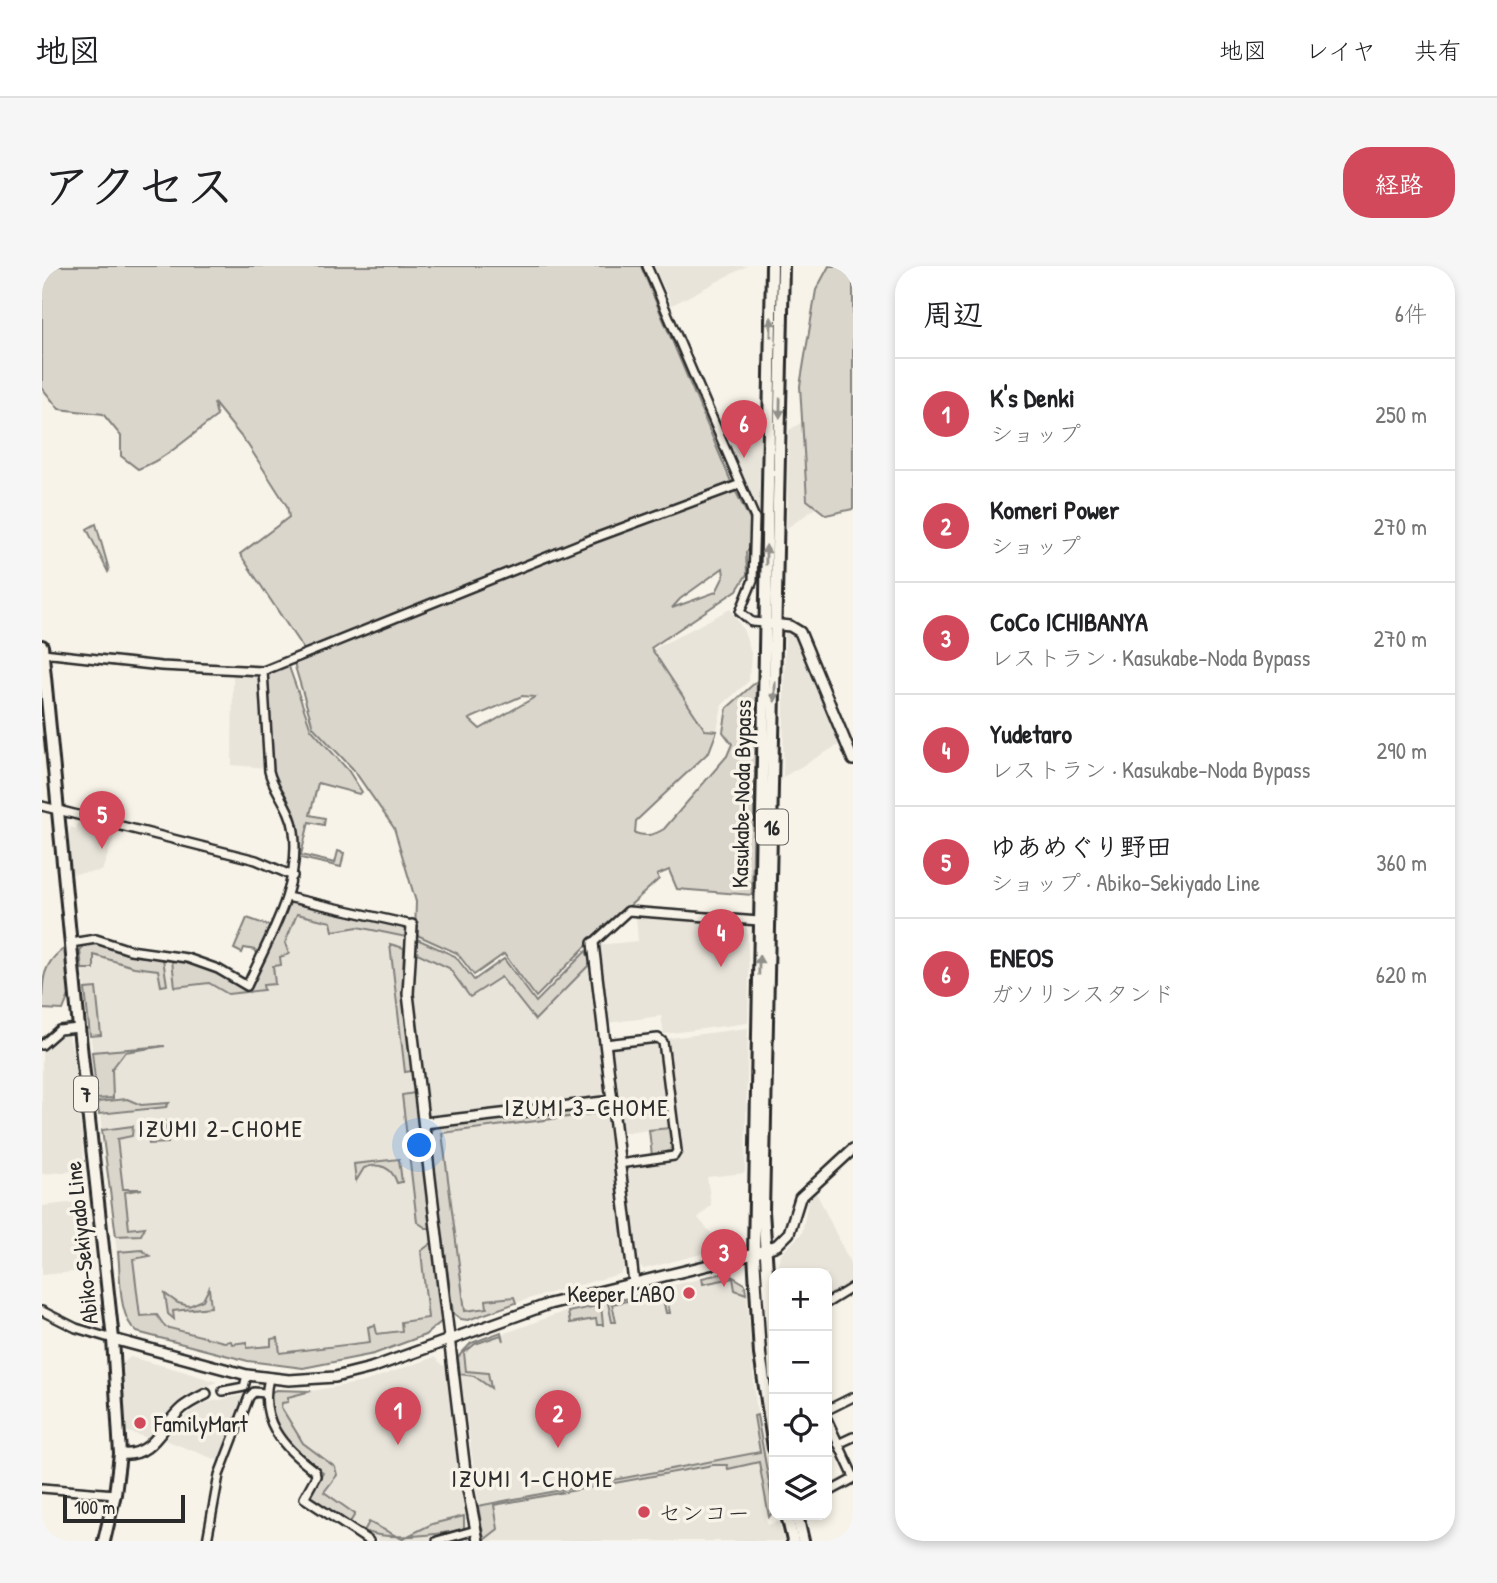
<!DOCTYPE html>
<html lang="ja">
<head>
<meta charset="utf-8">
<style>
	:root { --surface:#fff; --page:#f6f6f6; --text:#202124; --muted:#757577; --line:#e0e0e0; --accent:#d1495b }
	body { margin:0; font-family:"Patrick Hand","Klee One",sans-serif; background:var(--page); color:var(--text) }
	.controls { position:absolute; right:21px; bottom:21px; display:grid; overflow:hidden; border-radius:14px; box-shadow:0 4px 10px #0003 }
	.controls button { width:63px; height:63px; display:grid; place-items:center; padding:0; border:0; border-bottom:2px solid var(--line); background:var(--surface); color:var(--text); font:35px sans-serif }
	.scale { position:absolute; left:21px; bottom:18px; width:122px; box-sizing:border-box; padding-left:7px; border:4px solid #2b2b2b; border-top:0; font-size:19px; line-height:24px; white-space:nowrap; color:#2b2b2b; -webkit-text-stroke:5px #f7f3e8; paint-order:stroke }
	.you { position:absolute; left:378px; top:880px; width:24px; height:24px; margin:-18px; border:5px solid #fff; border-radius:50%; background:#1a73e8; box-shadow:0 0 0 10px #1a73e833 }
	.badge { display:grid; place-items:center; width:46px; height:46px; border-radius:50%; background:var(--accent); color:#fff; font-size:23px; font-weight:700 }
	.pin { position:absolute; translate:-50% -58px; filter:drop-shadow(0 2px 4px #0008) }
	.pin::after { content:''; position:absolute; top:37px; width:24px; height:21px; background:inherit; clip-path:polygon(0 0,100% 0,50% 100%) }
	.list { margin:0; padding:0; list-style:none }
	h2 { display:flex; justify-content:space-between; align-items:center; height:91px; margin:0; padding:0 28px; font-size:30px }
	h2 small { font-size:23px; font-weight:400; color:var(--muted) }
	.list li { display:grid; grid-template-columns:46px 1fr auto; gap:21px; align-items:center; box-sizing:border-box; height:112px; padding:0 28px; border-top:2px solid var(--line) }
	.list b { display:block; font-size:26px; white-space:nowrap }
	.list p { margin:0; font-size:23px; white-space:nowrap; color:var(--muted) }
	.list em { font-size:23px; font-style:normal; color:var(--muted) }
	.icon { flex:none; width:38px; height:38px; fill:none; stroke:currentColor; stroke-width:2; stroke-linecap:round; stroke-linejoin:round }
	.map { position:relative; flex:none; width:811px; height:1275px; overflow:hidden; border-radius:28px }
	header { display:flex; align-items:center; gap:42px; box-sizing:border-box; height:98px; padding:0 35px; background:var(--surface); border-bottom:2px solid var(--line) }
	header strong { font-size:33px }
	nav { display:flex; gap:38px; margin-inline-start:auto; font-size:24px }
	.intro { display:flex; align-items:center; justify-content:space-between; box-sizing:border-box; height:168px; padding:0 42px }
	h1 { margin:0; font-size:49px }
	.button { padding:18px 32px; border-radius:28px; background:var(--accent); color:#fff; font-size:24px; font-weight:700 }
	main { display:flex; gap:42px; padding:0 42px }
	aside { flex:1; background:var(--surface); border-radius:28px; box-shadow:0 4px 10px #0003 }
	.map>svg:first-child { display:block }
</style>
</head>
<body>
<header>
<strong>地図</strong>
<nav><a>地図</a><a>レイヤ</a><a>共有</a></nav>
</header>
<div class="intro"><h1>アクセス</h1><a class="button">経路</a></div>
<main>
<div class="map">
<svg width="811" height="1275" viewBox="0 0 811 1275">
	<rect width="100%" height="100%" fill="#f7f3e8"/>
	<filter id="ink" filterUnits="userSpaceOnUse"><feTurbulence type="fractalNoise" baseFrequency=".0143" numOctaves="2"/><feDisplacementMap in="SourceGraphic" scale="14" xChannelSelector="R" yChannelSelector="G"/><feConvolveMatrix kernelMatrix="1 2 1 2 8 2 1 2 1" color-interpolation-filters="sRGB"/></filter>
	<g filter="url(#ink)">
		<g fill="#e8e4da">
			<path d="M612 0H705L630 39Z"/>
			<path d="M811 125V216L745 262 747 164Z"/>
			<path d="M719 150 717 253 681 171Z"/>
			<path d="M688 343 701 363 709 387 707 415 680 439 675 465 663 464 610 384Z"/>
			<path d="M743 366 751 367 757 374 798 478 741 511Z"/>
			<path d="M191 409H219L225 502 190 499Z"/>
			<path d="M37 553 74 565 60 605 30 608 26 568 29 561 34 563Z"/>
			<path d="M247 638 365 663 361 694 364 748 399 1055 383 1069 332 1088 261 1102 181 1090 95 1066 87 1057 82 1045 38 684 43 679 53 677 96 690 144 695 177 708 207 726Z"/>
			<path d="M594 650 702 658 705 661 707 709 706 757 622 768 619 750 565 757 556 682 557 679 596 675Z"/>
			<path d="M371 685 407 702 428 731 458 711 493 754 549 697 563 825 558 831 392 852 385 847 372 745Z"/>
			<path d="M706 762 703 907 665 911 669 939 656 952 682 982 602 1003 594 998 583 904 585 900 639 893 625 775 628 772Z"/>
			<path d="M26 767 31 786 43 904 0 908V783L19 769Z"/>
			<path d="M615 775 618 778 628 862 578 867 568 783Z"/>
			<path d="M558 840 564 844 585 1000 578 1008 486 1033 426 1054 419 1053 411 1047 399 960 392 861Z"/>
			<path d="M773 924 811 1003V1019L785 1034V1007H733L739 988 760 967 766 935Z"/>
			<path d="M45 935 52 1004 0 1009V940Z"/>
			<path d="M678 1008 697 1013 704 1022 714 1139 732 1244 724 1253 726 1259 737 1255 742 1275H442L416 1091 422 1082 518 1047Z"/>
			<path d="M88 1091 137 1104 175 1116 141 1131 106 1172 83 1165 78 1109 80 1098Z"/>
			<path d="M392 1091 403 1101 424 1260 422 1263 383 1275H337L268 1230 281 1206 251 1184 241 1167 229 1126 269 1125 322 1116Z"/>
			<path d="M206 1128 180 1196 123 1174 146 1148 162 1137Z"/>
		</g>
		<g fill="#dad6cc" stroke="#82807c" stroke-width="2" fill-rule="evenodd">
			<path d="M0 0H599L690 218 708 254V283L704 286 705 308 695 324 609 382 663 464 675 465 667 486 594 555 593 567C604 571 612 569 622 563L685 490 690 478 681 466 685 442 715 415 710 629 635 623 627 604 615 609 617 613 551 673 494 731 462 688 432 709 415 687 373 668 374 636 352 562 311 503 271 461 252 397 343 356 340 354 262 384 198 288 247 251 245 240 206 179 172 137 175 150C149 169 126 192 96 203L79 190V170L61 148 17 143 0 122ZM681 302 682 310 674 326 630 342 638 333ZM480 430 493 431 438 463 427 453Z"/>
			<path d="M787 0H811V243L784 249 765 234 758 120 774 24Z"/>
			<path d="M54 258 67 304 66 306 45 263Z"/>
			<path d="M246 398 269 463 306 504 320 526 317 528 276 517 268 549 283 552 282 559 267 556 259 589 293 597 296 585 302 587 299 601 254 591 249 546 243 528 230 508 222 408Z"/>
			<path d="M251 636 363 660 364 671 316 661 291 665 289 656 255 648 243 677 247 688 238 691 239 699 231 700 233 718 221 719 222 724 186 728 167 717 133 721 130 694C159 697 183 711 207 726L247 638Z"/>
			<path d="M205 652 228 660 216 689 213 684 202 682 200 687 192 683Z"/>
			<path d="M375 673 413 690 432 714 462 693 494 736 544 685 549 697 493 754 459 711 428 731 407 702 371 685 372 675Z"/>
			<path d="M53 677 96 690 121 693 125 719 119 720 116 704 92 701 52 689V703H40L38 684 43 679Z"/>
			<path d="M348 678 362 682 361 720 370 805 363 806Z"/>
			<path d="M25 681 29 724 21 744 0 743C0 716 0 695 25 681Z"/>
			<path d="M54 722 59 769 48 770 43 723Z"/>
			<path d="M123 780 83 786 70 803 71 832 55 833 50 786Z"/>
			<path d="M373 827 389 962H384L375 956 360 829Z"/>
			<path d="M85 833 99 839 127 837 124 841 57 848 55 836Z"/>
			<path d="M558 840 565 846 400 867 423 1045 445 1042 444 1034 472 1031 474 1037 426 1054 419 1053 411 1047 387 868 392 861Z"/>
			<path d="M123 856 126 877 107 878 103 859Z"/>
			<path d="M91 860 90 870 75 873 81 923H100L83 926 87 963 103 961 99 969 74 970 60 864Z"/>
			<path d="M628 862 631 884 610 890 607 864Z"/>
			<path d="M357 893 360 916 355 917C350 901 337 896 322 902L314 915 312 898Z"/>
			<path d="M391 976 400 1055 383 1069 332 1088 261 1102 206 1095 95 1066C75 1050 79 1009 76 986L100 984 108 990 91 993 98 1050 115 1049 123 1061 182 1076 189 1075 190 1078 205 1076V1082L229 1080V1073L236 1072 238 1087 328 1076 326 1061 333 1059 335 1068 360 1065 359 1056 386 1052 379 985Z"/>
			<path d="M678 1008H686L703 1018 704 1028 693 1024 691 1012 661 1018 660 1012Z"/>
			<path d="M167 1022 169 1041 131 1045 132 1053 126 1048 123 1028 136 1037 147 1040 161 1034Z"/>
			<path d="M623 1023 628 1047H624L620 1028 570 1038 574 1056H570L566 1037Z"/>
			<path d="M559 1039 561 1059H555L554 1053 528 1057 526 1046Z"/>
			<path d="M459 1066 461 1075 459 1069 433 1078 422 1087 424 1105 446 1107 449 1122 432 1110 418 1108 416 1091 429 1077Z"/>
			<path d="M234 1124 269 1125 246 1131V1136L240 1137 239 1141 261 1177 293 1201 295 1209 282 1226 313 1248 307 1258 268 1230 281 1206C255 1186 225 1162 229 1126Z"/>
			<path d="M715 1149 732 1244 727 1251 717 1196 686 1203 685 1199H671L452 1239 456 1263 442 1274 436 1240 718 1186 712 1150Z"/>
			<path d="M422 1250V1263C395 1269 344 1275 322 1265L327 1256 360 1273 390 1258Z"/>
		</g>
		<g fill="none" stroke-linecap="round" stroke-linejoin="round">
			<g stroke="#2b2b2b" stroke-width="12">
				<g id="minor">
					<path d="M605 0 713 252 711 314 698 346 710 356 723 357"/>
					<path d="M1 387 119 400 221 405 542 276 696 219"/>
					<path d="M0 540 214 594 251 610"/>
					<path d="M245 631 370 659"/>
					<path d="M29 677 54 673 88 684 145 692 176 703 205 720C227 672 259 620 252 565 249 541 231 524 227 505L221 405"/>
					<path d="M551 677 586 645 717 655"/>
					<path d="M563 778 616 772 621 776 635 885 632 890 577 898"/>
					<path d="M0 779 17 764 37 762"/>
					<path d="M785 1037 811 1021"/>
					<path d="M0 1045 34 1062 71 1073"/>
					<path d="M227 1112C216 1154 241 1182 273 1205L274 1210 262 1232 327 1275"/>
					<path d="M181 1125 202 1121 205 1109"/>
					<path d="M785 1144 811 1131"/>
					<path d="M785 1153 811 1209"/>
					<path d="M796 1178 811 1171"/>
					<path d="M0 1222 73 1228"/>
					<path d="M785 1227 811 1213"/>
					<path d="M165 1275 177 1209 207 1131 212 1126 223 1127"/>
					<path d="M395 1275 434 1264"/>
				</g>
			</g>
			<g stroke="#2b2b2b" stroke-width="14">
				<g id="tertiary">
					<path d="M729 358 748 360 758 366 811 494"/>
					<path d="M370 659 366 728 424 1213 436 1275"/>
					<path d="M551 677 592 1017"/>
					<path d="M382 857 570 835"/>
					<path d="M71 1073 205 1109 247 1114 293 1111 329 1102 507 1038 712 988 735 979 747 967 758 932 811 883"/>
					<path d="M78 1188C111 1192 119 1160 140 1142 147 1136 156 1132 164 1128"/>
				</g>
			</g>
			<g stroke="#2b2b2b" stroke-width="16">
				<path id="primary" d="M0 380 37 762 71 1073 78 1188 73 1228 62 1275"/>
			</g>
			<g stroke="#2b2b2b" stroke-width="16">
				<g id="trunk">
					<path d="M730 0 712 988 718 1088 732 1182"/>
					<path d="M732 1110 721 945 741 0"/>
					<path d="M745 1249 751 1275"/>
					<path d="M755 1249 761 1275"/>
				</g>
			</g>
			<use href="#minor" stroke="#f7f3e8" stroke-width="7"/>
			<use href="#tertiary" stroke="#f7f3e8" stroke-width="9"/>
			<use href="#primary" stroke="#f7f3e8" stroke-width="10"/>
			<use href="#trunk" stroke="#f7f3e8" stroke-width="10"/>
		</g>
		<defs><path id="oneway-solid" d="M-6-.8H1V-3.2L6.5 0L1 3.2V.8H-6Z" transform="scale(1.75)"/></defs>
		<g fill="#918f8a">
			<use href="#oneway-solid" transform="translate(729 61) rotate(-89)"/>
			<use href="#oneway-solid" transform="translate(738 142) rotate(91)"/>
			<use href="#oneway-solid" transform="translate(724 289) rotate(-89)"/>
			<use href="#oneway-solid" transform="translate(733 426) rotate(91)"/>
			<use href="#oneway-solid" transform="translate(717 699) rotate(-89)"/>
		</g>
	</g>
	<g fill="#d1495b" stroke="#f7f3e8" stroke-width="2.5">
		<circle cx="647" cy="1027" r="7"/>
		<circle cx="98" cy="1157" r="7"/>
		<circle cx="602" cy="1246" r="7"/>
	</g>
	<g text-anchor="middle" dominant-baseline="central" stroke-width="7" stroke-linejoin="round" paint-order="stroke">
		<g fill="#f7f3e8" stroke="#686764" stroke-width="2">
			<rect x="714" y="543.5" width="32" height="35" rx="5"/>
			<rect x="32" y="810.5" width="24" height="35" rx="5"/>
		</g>
		<g font-size="21" font-weight="bold" fill="#2b2b2b">
			<text x="730" y="561">16</text>
			<text x="44" y="828">7</text>
		</g>
		<g font-size="23" fill="#2b2b2b" stroke="#f7f3e8">
			<text transform="translate(699 528) rotate(-89)">Kasukabe-Noda Bypass</text>
			<text transform="translate(39 977) rotate(-96)">Abiko-Sekiyado Line</text>
		</g>
		<g font-size="23" fill="#2b2b2b" stroke="#f7f3e8" text-anchor="start">
			<text x="633" y="1027" text-anchor="end">Keeper LABO</text>
			<text x="112" y="1157">FamilyMart</text>
			<text x="616" y="1246">センコー</text>
		</g>
		<g font-size="24" letter-spacing="2" fill="#2b2b2b" stroke="#f7f3e8">
			<text x="545" y="841">IZUMI 3-CHOME</text>
			<text x="179" y="862">IZUMI 2-CHOME</text>
			<text x="491" y="1212">IZUMI 1-CHOME</text>
		</g>
	</g>
</svg>
<div class="controls">
<button>+</button>
<button>−</button>
<button><svg class="icon" aria-label="locate" viewBox="0 0 24 24"><circle cx="12" cy="12" r="6"/><path d="M12 2v4M12 18v4M2 12h4M18 12h4"/></svg></button>
<button><svg class="icon" aria-label="layers" viewBox="0 0 24 24"><path d="M12 4l9 5-9 5-9-5zM3 14l9 5 9-5"/></svg></button>
</div>
<div class="scale">100 m</div>
<div class="you"></div>
<div class="pin badge" style="left:356px;top:1179px">1</div>
<div class="pin badge" style="left:516px;top:1182px">2</div>
<div class="pin badge" style="left:682px;top:1021px">3</div>
<div class="pin badge" style="left:679px;top:701px">4</div>
<div class="pin badge" style="left:60px;top:583px">5</div>
<div class="pin badge" style="left:702px;top:192px">6</div>
</div>
<aside>
<h2>周辺<small>6件</small></h2>
<ul class="list">
<li><span class="badge">1</span><div><b>K's Denki</b><p>ショップ</p></div><em>250 m</em></li>
<li><span class="badge">2</span><div><b>Komeri Power</b><p>ショップ</p></div><em>270 m</em></li>
<li><span class="badge">3</span><div><b>CoCo ICHIBANYA</b><p>レストラン · Kasukabe-Noda Bypass</p></div><em>270 m</em></li>
<li><span class="badge">4</span><div><b>Yudetaro</b><p>レストラン · Kasukabe-Noda Bypass</p></div><em>290 m</em></li>
<li><span class="badge">5</span><div><b>ゆあめぐり野田</b><p>ショップ · Abiko-Sekiyado Line</p></div><em>360 m</em></li>
<li><span class="badge">6</span><div><b>ENEOS</b><p>ガソリンスタンド</p></div><em>620 m</em></li>
</ul>
</aside>
</main>
</body>
</html>
